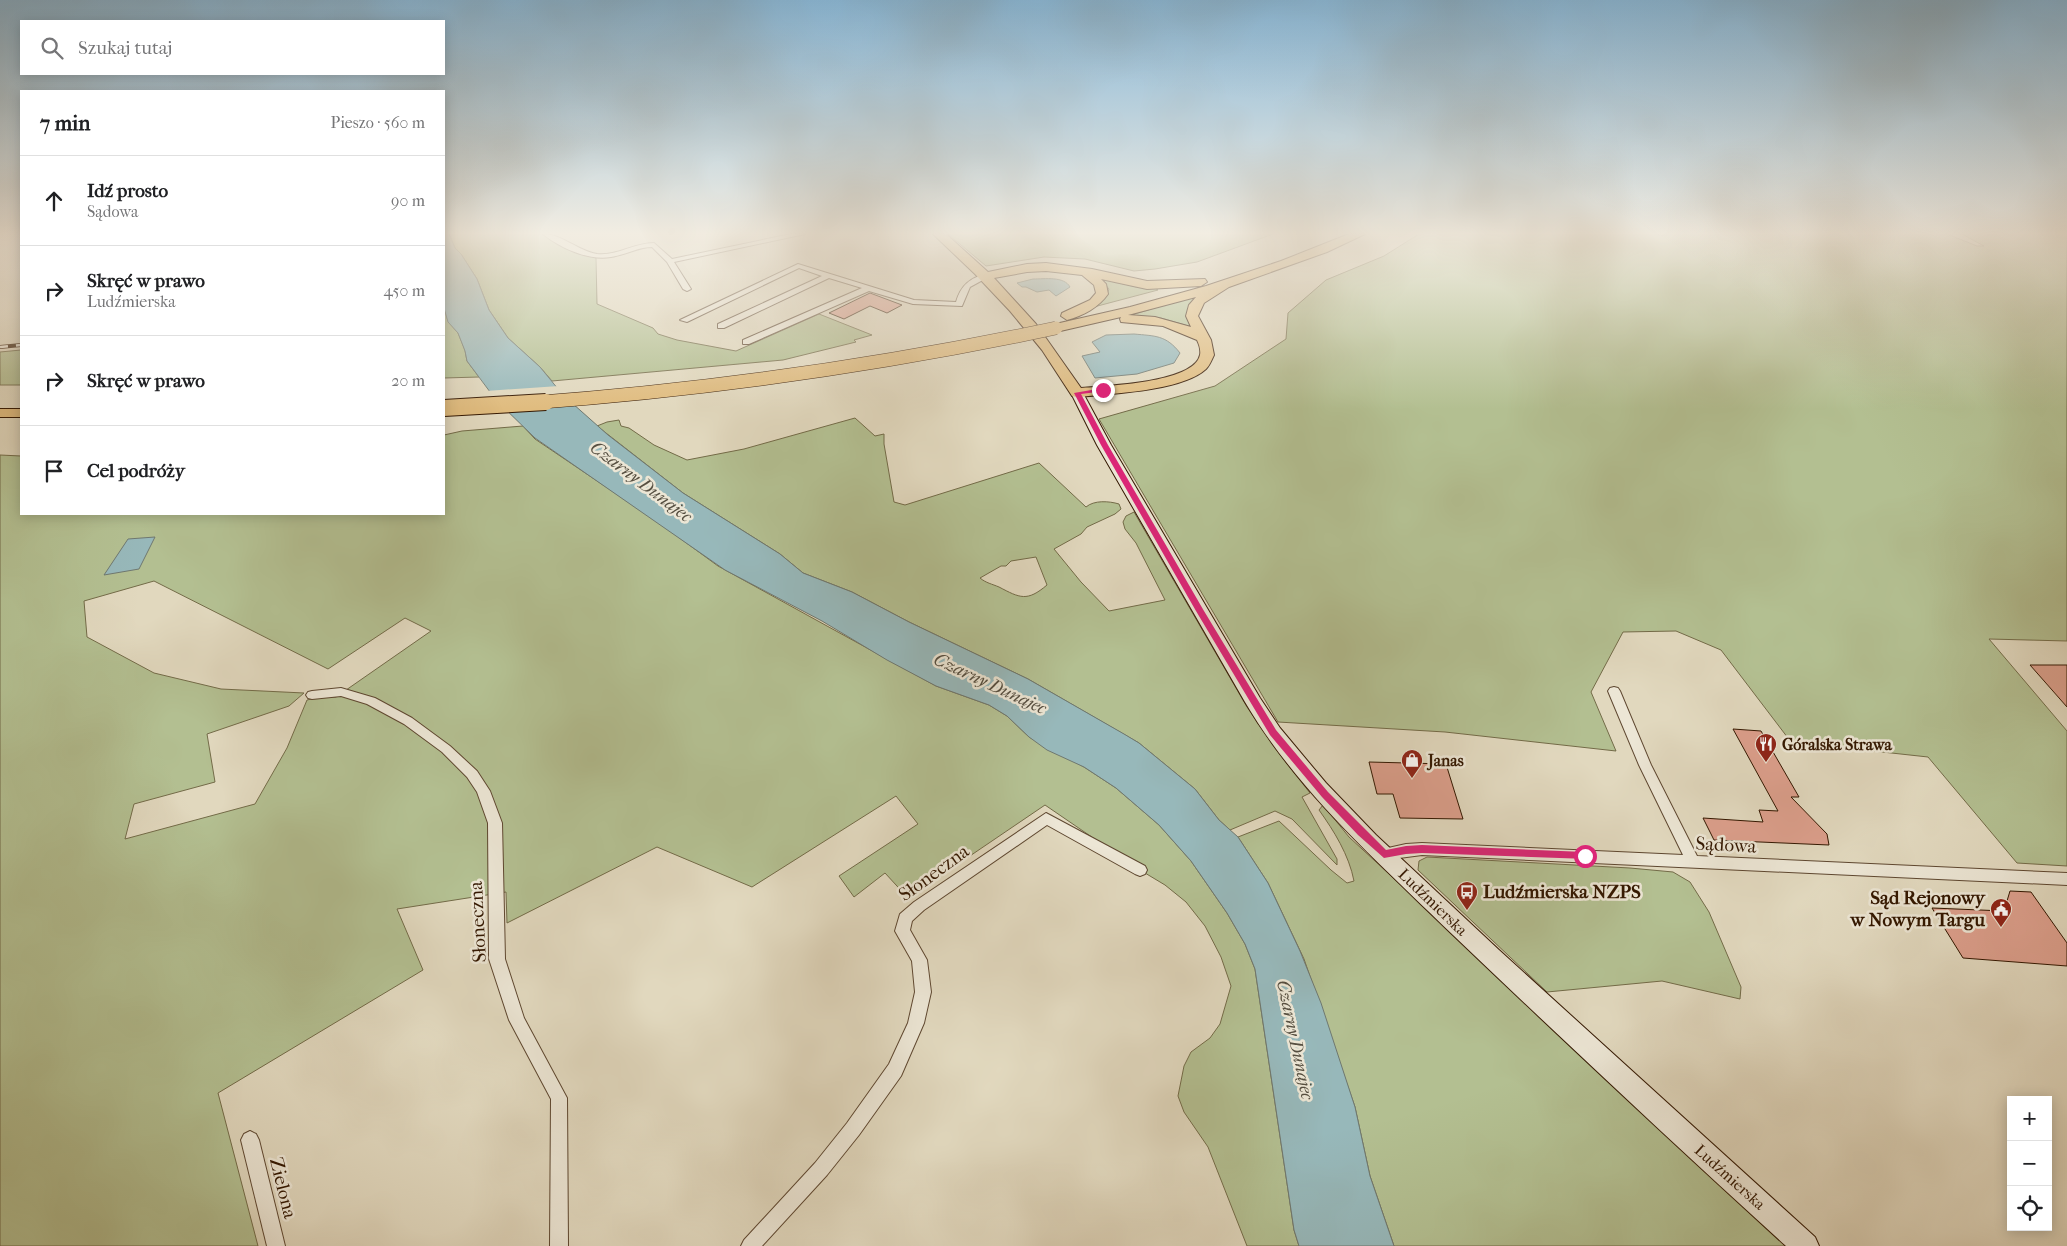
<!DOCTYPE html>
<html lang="pl">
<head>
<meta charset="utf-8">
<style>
	:root { --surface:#fff; --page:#f2f2f2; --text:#202124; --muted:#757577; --line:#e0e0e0 }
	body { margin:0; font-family:"IM FELL French Canon",serif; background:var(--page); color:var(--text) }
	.controls { position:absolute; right:15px; bottom:15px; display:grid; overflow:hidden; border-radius:0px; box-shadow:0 2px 12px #0003 }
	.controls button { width:45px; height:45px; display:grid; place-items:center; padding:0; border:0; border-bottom:1px solid var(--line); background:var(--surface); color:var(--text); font:25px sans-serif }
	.stop { position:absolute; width:15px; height:15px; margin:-11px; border:4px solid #db2777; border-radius:50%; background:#fff }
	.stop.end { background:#db2777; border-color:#fff; box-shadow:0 1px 5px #0008 }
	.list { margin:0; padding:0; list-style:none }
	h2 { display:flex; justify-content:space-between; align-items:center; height:65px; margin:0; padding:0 20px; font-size:21px }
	h2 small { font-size:16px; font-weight:400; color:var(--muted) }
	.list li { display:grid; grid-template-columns:32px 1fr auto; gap:15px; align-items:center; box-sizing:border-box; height:90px; padding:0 20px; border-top:1px solid var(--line) }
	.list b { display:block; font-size:19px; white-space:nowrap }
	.list p { margin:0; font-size:16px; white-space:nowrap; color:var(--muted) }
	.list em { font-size:16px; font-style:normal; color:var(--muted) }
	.icon { flex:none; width:28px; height:28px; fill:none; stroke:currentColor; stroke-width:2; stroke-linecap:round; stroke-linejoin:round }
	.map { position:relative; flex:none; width:2067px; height:1246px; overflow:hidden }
	.search { position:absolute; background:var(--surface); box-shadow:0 2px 12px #0003; left:20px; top:20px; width:425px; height:55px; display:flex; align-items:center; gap:12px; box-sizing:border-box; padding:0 18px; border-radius:0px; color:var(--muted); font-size:19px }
	.panel { position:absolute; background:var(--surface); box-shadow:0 2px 12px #0003; left:20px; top:90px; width:425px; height:425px; border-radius:0px }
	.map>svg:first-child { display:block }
</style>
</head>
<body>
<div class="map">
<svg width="2067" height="1246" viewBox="0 0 2067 1246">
	<rect width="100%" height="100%" fill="#e1d8be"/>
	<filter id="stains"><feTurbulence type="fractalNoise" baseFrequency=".004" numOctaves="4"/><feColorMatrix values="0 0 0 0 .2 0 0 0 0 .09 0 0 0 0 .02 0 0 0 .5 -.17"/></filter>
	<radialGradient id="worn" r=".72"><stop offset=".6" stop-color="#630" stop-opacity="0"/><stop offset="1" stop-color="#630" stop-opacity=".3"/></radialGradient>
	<g fill="#b3bf91" stroke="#736b48" fill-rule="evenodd">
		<path d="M449 234H542L568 247 596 258 597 304 653 328 658 334 677 340 736 351 819 314 872 335 854 340 856 342 783 360 552 381 540 367 508 338 489 310 477 279 461 254 455 248Z"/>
		<path d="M948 234H1273L1197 262 1155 269 1134 271 1085 259 1044 257 986 266Z"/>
		<path d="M1419 234H1947L1977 246H1984L1962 234H2067V641L1989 639 2067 731V866L2017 863 1928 757 1791 742 1721 650 1676 631 1623 632 1591 692 1616 751 1445 732 1278 722 1099 419 1215 386 1286 339 1288 313 1326 280 1384 256Z"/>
		<path d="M1100 278 1136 287 1155 288 1158 290 1090 308 1107 294 1109 289Z"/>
		<path d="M1198 295C1187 306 1184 314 1192 327L1161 318 1128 316Z"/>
		<path d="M444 307 448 321 458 333 465 350 467 361 479 377 444 378Z"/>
		<path d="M21 350V385H0V352Z"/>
		<path d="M855 418 875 436 884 434V444L894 502 905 505 1039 463 1086 507C1094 500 1109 501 1119 504L1121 509 1115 514 1087 527 1081 534 1054 549 1081 582 1109 611 1165 600 1136 543 1125 529 1123 522 1126 516 1134 512 1247 707 1275 748 1310 793 1302 797 1337 859V865L1292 819 1275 811 1230 830 1219 820 1195 789 1139 743 1028 679 909 622 852 592 803 573 780 554 683 493 597 426 607 422 619 420 621 426 629 428 654 445 687 460 744 449ZM1036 557 1047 585C1027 602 1020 598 999 587 992 584 986 583 980 578L1001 566H1006L1011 561Z"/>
		<path d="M523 426 535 439 655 520 718 566 936 686 989 705 1007 716 1029 737 1084 767 1116 788 1159 825 1191 861 1227 913 1245 944 1255 969 1294 1230 1299 1246H1247L1208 1147 1184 1112 1178 1096 1184 1066 1191 1052 1210 1038 1220 1024 1231 986 1221 957 1205 926 1186 902 1165 885 1140 870 1045 805 908 898 885 873 854 897 839 876 918 824 896 796 752 887 657 847 507 923 506 892 397 909 423 970 218 1093 258 1246H0V455L21 456V514H444V435L462 431ZM154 581 328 669 405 618 431 631 336 697H320L307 700 287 748 255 804 125 839 134 804 215 782 207 734 289 706 304 693 221 689 154 673 87 637 84 601Z"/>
		<path d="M1323 805 1349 837 1792 1246H1394L1370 1176 1355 1107 1304 959 1268 883 1238 837 1279 821 1331 870 1347 883 1354 881C1349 855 1334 831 1319 810Z"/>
		<path d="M1427 857 1630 868 1673 872 1690 882 1709 912 1741 987 1740 999 1662 981 1547 992 1418 870 1419 861Z"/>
	</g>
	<g fill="#97b8ba" stroke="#6f7870">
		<path d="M444 234H449L455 248 461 254 477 279 489 310 508 338 540 367 563 395 608 435 683 493 780 554 803 573 852 592 909 622 1028 679 1124 734 1139 743 1195 789 1219 820 1238 837 1268 883 1300 951 1321 1003 1355 1107 1370 1176 1394 1246H1299L1294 1230 1255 969 1245 944 1227 913 1191 861 1159 825 1116 788 1084 767 1047 750 1029 737 1007 716 989 705 936 686 887 660 822 621 725 570 535 438 496 400 467 361 465 351 458 333 448 322 444 308Z"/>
		<path d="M1033 279C1045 279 1064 276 1070 287L1056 296 1049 290 1037 292 1026 287H1022L1017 283Z"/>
		<path d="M1134 334C1155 336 1166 335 1180 353L1174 363 1137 374 1095 378 1082 356 1100 352 1092 342 1106 335Z"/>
		<path d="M155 537 139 569 104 575 128 539Z"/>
	</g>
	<path fill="#e1d8be" d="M559 386 577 404 493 400 486 391Z"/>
	<g fill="#dc9f8c" stroke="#331700">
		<path d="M870 293 902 305 887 313 870 306 844 319 829 313Z"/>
		<path d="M2030 665H2067V707Z"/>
		<path d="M1733 729 1761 731 1799 797H1791L1827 834 1829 845 1714 840 1703 818 1763 822 1759 810 1778 811Z"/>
		<path d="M1369 762 1446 764 1463 819 1400 818 1393 794H1377Z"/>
		<path d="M2010 891 2031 892 2067 943V966L1963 958 1932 908 2004 911Z"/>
	</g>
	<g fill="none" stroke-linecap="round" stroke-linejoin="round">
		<g stroke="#5e4730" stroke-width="2">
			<g id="minor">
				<path d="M543 234C562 234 578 251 597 254 617 256 634 243 654 243L672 259 791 234H805L674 262 691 289 687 291 683 289 667 262 652 247C638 247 625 255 611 257 589 261 560 248 543 234Z"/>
				<path d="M798 264 914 300 956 302C961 285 970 278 986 274L990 276 970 287 962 306 913 304 869 291 749 344H743V340L862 288 829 278 724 328H718V324L822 276 799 268 687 322 680 320Z"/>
				<path d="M1614 687 1618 688 1620 691 1651 765 1697 856 2067 873V885L1422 855 1384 860 1379 858 1377 854 1379 850 1406 844 1422 843 1683 855 1639 765 1608 691 1610 688Z"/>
				<path d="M341 688 375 698 412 718 450 746 477 771 490 791 502 823 505 959 524 1018 567 1098 568 1246H550L551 1099 509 1020 489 959 488 823 477 792 467 777 442 752 404 724 367 704 341 696 312 699 308 698 306 695 308 692 312 691Z"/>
				<path d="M1046 813 1145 866 1147 870 1145 874 1140 876 1135 874 1047 825 924 910 912 921 910 930 927 960 931 992 924 1023 901 1076 859 1135 827 1175 762 1246H741L744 1240 815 1163 847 1123 889 1064 908 1023 915 992 912 961 895 931 900 914 914 902Z"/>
				<path d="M250 1131 256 1134 259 1140 285 1246H267L241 1140 244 1134Z"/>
			</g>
		</g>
		<g stroke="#331700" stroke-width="2">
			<path id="secondary" d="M1077 389 1083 393 1111 445 1260 698 1280 728 1326 783 1376 835 1499 950 1815 1237 1819 1246H1786C1674 1144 1563 1040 1453 935 1379 863 1298 792 1245 702L1097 445 1071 393Z"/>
		</g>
		<g stroke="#331700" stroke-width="2">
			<g id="primary">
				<path d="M933 234H946L988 272 1027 264 1046 263 1092 269 1147 281 1205 279 1207 282 1201 286 1147 289 1101 279 1106 284 1108 294C1099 307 1083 316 1067 320L1061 316 1062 313 1090 300 1096 293 1094 285 1082 275 1046 271 1027 272 994 278 1036 324 1081 388C1105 386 1194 383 1200 355 1201 350 1199 344 1197 340L1163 326 1121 322 1120 319 1121 317 1056 332 1049 328 1051 325 1130 307 1206 286 1281 261 1349 234H1365L1327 252 1229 287 1204 303 1198 316 1211 340 1214 355C1212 359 1210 365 1206 369 1182 391 1110 394 1077 397L1072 396 1042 350 1010 311 975 274ZM1196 297 1189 305 1186 316 1191 327 1155 317 1128 315Z"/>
				<rect x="0" y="409" width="21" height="8"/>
			</g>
		</g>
		<use href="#minor" fill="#ece6d5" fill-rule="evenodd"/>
		<use href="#secondary" fill="#ece6d5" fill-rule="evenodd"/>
		<use href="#primary" fill="#e0bc7f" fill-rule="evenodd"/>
		<g stroke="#331700" stroke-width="4">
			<path id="rail" d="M0 347 21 345"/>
		</g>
		<use href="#rail" stroke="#ece6d5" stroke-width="2.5" stroke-dasharray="8" stroke-linecap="butt"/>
		<g stroke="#331700" stroke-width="14" stroke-linecap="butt">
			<path id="primary-bridge-far1" d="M529 403C707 390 882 365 1056 328"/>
		</g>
		<g stroke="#331700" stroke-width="18" stroke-linecap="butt">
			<path id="primary-bridge" d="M444 408 546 402"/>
		</g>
		<use href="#primary-bridge-far1" stroke="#e0bc7f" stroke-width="13"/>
		<use href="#primary-bridge" stroke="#e0bc7f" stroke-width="16"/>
	</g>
	<linearGradient id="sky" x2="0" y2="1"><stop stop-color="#87b6d6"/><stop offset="0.57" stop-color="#f2ede2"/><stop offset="1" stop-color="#f2ede2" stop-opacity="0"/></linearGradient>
	<rect width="2067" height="409" fill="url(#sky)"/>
	<path fill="#db2777" d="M1103 388 1105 391 1081 394 1108 445 1204 611 1276 730 1328 792 1386 850 1406 846 1422 845 1585 852 1588 854V859L1422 853 1406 854 1384 858 1358 835 1322 797 1270 735 1196 611 1101 445 1074 393Z"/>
	<defs>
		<g id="restaurant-pin" transform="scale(1.125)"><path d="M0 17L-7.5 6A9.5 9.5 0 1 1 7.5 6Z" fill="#8f2418" stroke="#ece6d5"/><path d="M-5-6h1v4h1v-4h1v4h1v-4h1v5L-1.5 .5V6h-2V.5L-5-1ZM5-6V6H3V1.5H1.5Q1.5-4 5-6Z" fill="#fff"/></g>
		<g id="shop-pin" transform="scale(1.125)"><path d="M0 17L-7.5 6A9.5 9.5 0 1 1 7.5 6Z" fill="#8f2418" stroke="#ece6d5"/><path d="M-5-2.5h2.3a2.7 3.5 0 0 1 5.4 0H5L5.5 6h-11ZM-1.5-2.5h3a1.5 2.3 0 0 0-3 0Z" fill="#fff"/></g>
		<g id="bus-pin" transform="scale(1.125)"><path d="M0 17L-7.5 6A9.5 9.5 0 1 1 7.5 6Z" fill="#8f2418" stroke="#ece6d5"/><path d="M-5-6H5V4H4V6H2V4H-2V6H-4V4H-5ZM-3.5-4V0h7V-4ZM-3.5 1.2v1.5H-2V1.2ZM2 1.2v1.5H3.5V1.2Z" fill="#fff"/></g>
		<g id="civic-pin" transform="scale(1.125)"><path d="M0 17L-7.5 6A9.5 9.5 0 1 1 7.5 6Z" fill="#8f2418" stroke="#ece6d5"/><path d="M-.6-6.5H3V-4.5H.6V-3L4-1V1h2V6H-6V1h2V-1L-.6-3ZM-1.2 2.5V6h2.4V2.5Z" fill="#fff"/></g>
	</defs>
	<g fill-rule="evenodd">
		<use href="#restaurant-pin" x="1766" y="744"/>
		<use href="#shop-pin" x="1412" y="760"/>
		<use href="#bus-pin" x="1467" y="892"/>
		<use href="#civic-pin" x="2001" y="909"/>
	</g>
	<g text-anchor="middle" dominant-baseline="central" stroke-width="5" stroke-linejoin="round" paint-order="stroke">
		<g font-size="16" font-weight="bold" fill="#331700" stroke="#ece6d5" text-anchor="start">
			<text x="1782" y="744">Góralska Strawa</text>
			<text x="1428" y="760">Janas</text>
		</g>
		<g font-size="16" fill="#331700" stroke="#ece6d5">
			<text transform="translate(1433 902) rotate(44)">Ludźmierska</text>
			<text transform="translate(1730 1177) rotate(42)">Ludźmierska</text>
		</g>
		<g font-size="18" font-style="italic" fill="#564f41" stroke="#ece6d5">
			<text transform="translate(641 482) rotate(37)">Czarny Dunajec</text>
			<text transform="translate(990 684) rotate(25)">Czarny Dunajec</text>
			<text transform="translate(1295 1040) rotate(78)">Czarny Dunajec</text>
		</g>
		<g font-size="19" fill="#331700" stroke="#ece6d5">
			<text transform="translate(1726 845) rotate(3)">Sądowa</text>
			<text transform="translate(934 873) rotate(-36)">Słoneczna</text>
			<text transform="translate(478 922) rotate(-93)">Słoneczna</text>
			<text transform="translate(283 1188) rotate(76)">Zielona</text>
		</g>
		<g font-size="19" font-weight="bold" fill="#331700" stroke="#ece6d5" text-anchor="start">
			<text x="1483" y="892">Ludźmierska NZPS</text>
			<text x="1985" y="898" text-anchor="end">Sąd Rejonowy<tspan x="1985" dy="22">w Nowym Targu</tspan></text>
		</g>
	</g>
	<rect width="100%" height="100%" filter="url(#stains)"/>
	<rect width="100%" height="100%" fill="url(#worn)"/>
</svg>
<div class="controls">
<button>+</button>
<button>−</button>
<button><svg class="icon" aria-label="locate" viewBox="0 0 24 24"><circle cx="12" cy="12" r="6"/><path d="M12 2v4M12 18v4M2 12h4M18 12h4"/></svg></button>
</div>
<div class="stop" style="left:1585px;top:856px"></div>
<div class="stop end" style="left:1103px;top:390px"></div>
<div class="search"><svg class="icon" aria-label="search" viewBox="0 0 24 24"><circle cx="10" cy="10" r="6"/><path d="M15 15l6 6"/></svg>Szukaj tutaj</div>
<section class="panel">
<h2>7 min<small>Pieszo · 560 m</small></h2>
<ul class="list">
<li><svg class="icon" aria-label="ahead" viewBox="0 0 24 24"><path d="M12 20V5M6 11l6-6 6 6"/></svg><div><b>Idź prosto</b><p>Sądowa</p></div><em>90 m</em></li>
<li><svg class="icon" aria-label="right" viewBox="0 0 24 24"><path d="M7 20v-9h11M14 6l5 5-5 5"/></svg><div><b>Skręć w prawo</b><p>Ludźmierska</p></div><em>450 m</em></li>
<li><svg class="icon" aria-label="right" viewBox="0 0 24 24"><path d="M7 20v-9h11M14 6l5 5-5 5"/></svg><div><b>Skręć w prawo</b></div><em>20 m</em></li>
<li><svg class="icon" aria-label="arrive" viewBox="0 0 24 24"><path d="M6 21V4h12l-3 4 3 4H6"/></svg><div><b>Cel podróży</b></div></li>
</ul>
</section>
</div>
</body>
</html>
